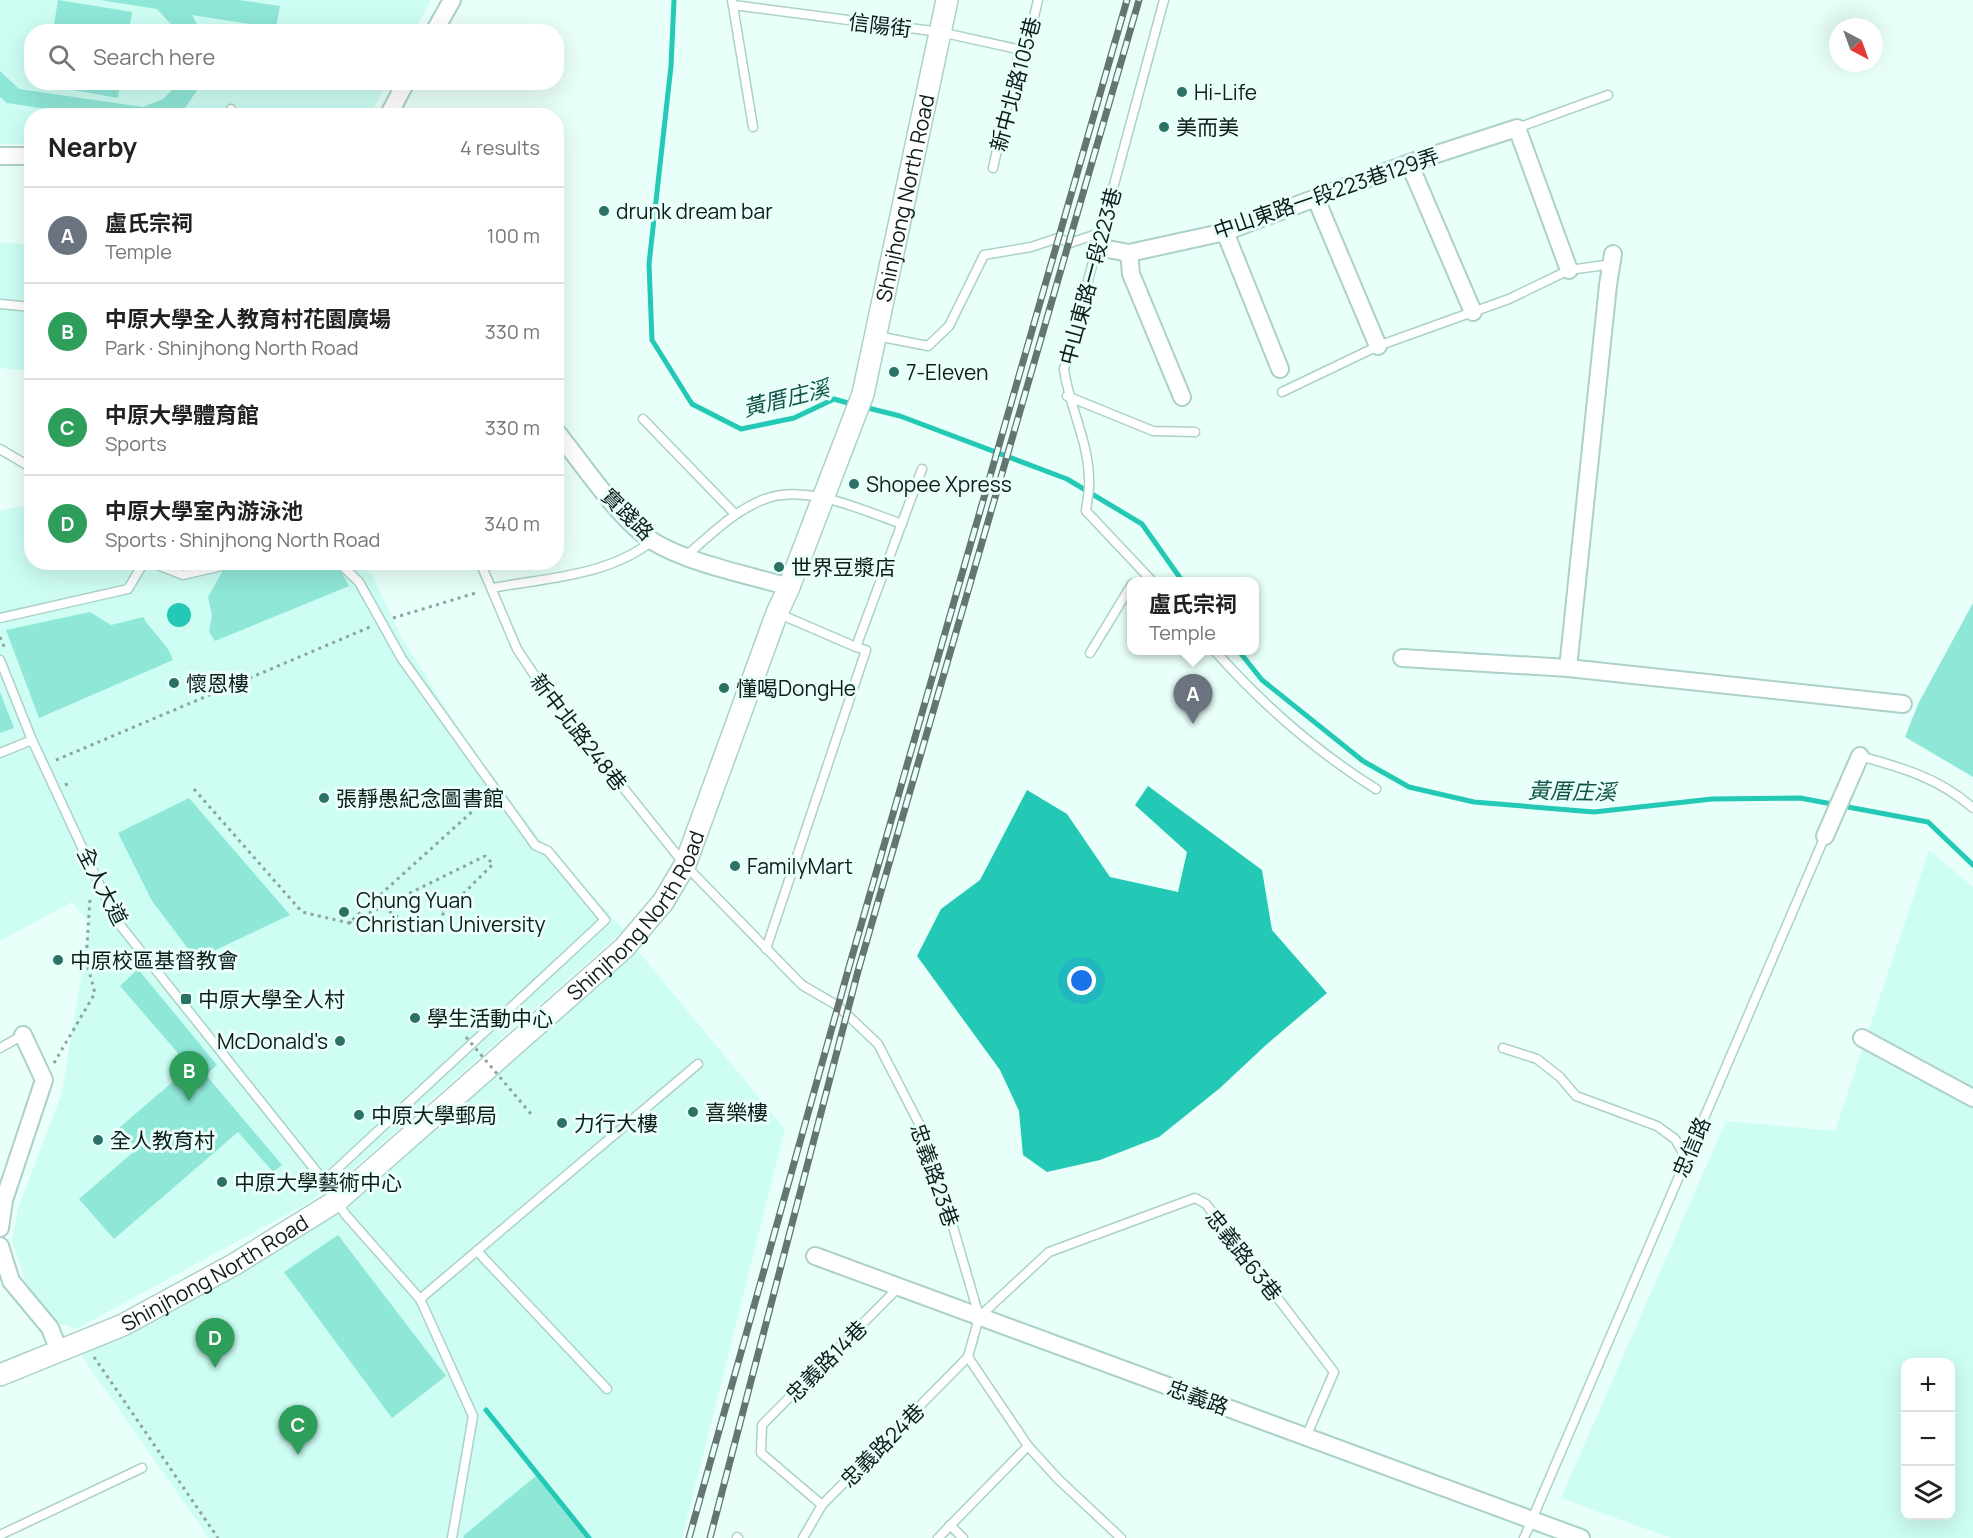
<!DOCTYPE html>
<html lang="en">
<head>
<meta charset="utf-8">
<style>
	:root { --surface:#fff; --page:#f6f6f6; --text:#222; --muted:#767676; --line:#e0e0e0; --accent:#2b7166 }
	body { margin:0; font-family:Manrope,"Noto Sans TC",sans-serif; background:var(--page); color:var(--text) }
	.controls { position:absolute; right:18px; bottom:18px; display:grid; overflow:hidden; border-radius:12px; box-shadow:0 6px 24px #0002 }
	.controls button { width:54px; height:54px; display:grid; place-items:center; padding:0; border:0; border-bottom:2px solid var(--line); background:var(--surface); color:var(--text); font:30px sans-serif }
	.compass { position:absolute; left:1829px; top:18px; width:54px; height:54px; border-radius:50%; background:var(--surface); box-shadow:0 6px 24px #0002; rotate:139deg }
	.you { position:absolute; left:1082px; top:981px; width:21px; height:21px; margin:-15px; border:4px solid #fff; border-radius:50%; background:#1a73e8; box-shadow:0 0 0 9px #1a73e833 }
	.badge { display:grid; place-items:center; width:39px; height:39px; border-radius:50%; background:var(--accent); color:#fff; font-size:20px; font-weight:700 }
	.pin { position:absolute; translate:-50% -50px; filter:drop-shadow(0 2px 3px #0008) }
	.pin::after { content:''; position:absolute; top:32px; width:21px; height:18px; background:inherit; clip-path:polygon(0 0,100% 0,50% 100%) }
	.popup { position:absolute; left:1127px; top:577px; width:132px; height:78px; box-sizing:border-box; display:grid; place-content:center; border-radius:12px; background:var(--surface); filter:drop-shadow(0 2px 4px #0005); font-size:20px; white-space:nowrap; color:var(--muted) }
	.popup b { font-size:22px; color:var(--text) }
	.popup::after { content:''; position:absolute; left:50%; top:100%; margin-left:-12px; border:12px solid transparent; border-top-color:var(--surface) }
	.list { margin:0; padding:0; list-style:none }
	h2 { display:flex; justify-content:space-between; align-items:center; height:78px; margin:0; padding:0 24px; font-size:26px }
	h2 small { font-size:20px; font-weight:400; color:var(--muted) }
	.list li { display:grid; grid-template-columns:39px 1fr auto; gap:18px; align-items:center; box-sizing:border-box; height:96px; padding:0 24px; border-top:2px solid var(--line) }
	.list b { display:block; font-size:22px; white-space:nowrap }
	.list p { margin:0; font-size:20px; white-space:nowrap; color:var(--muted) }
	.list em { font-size:20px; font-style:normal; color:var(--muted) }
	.icon { flex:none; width:33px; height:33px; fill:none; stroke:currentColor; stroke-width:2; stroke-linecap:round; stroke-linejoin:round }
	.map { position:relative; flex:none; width:1973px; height:1538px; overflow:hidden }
	.search { position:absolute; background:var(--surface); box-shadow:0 6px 24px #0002; left:24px; top:24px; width:540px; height:66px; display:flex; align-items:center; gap:15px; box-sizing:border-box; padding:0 21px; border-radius:24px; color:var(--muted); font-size:22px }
	.panel { position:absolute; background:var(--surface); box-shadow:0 6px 24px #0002; left:24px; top:108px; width:540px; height:462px; border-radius:24px }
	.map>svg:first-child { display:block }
</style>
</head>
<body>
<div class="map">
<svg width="1973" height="1538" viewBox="0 0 1973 1538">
	<rect width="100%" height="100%" fill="#e8fffa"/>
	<g fill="#cdfdf3" fill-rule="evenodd">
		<path d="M0 0H431L414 31 32 32V82L387 83 370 115 32 116 31 144H0Z"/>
		<path d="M31 214V371L0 368V243L29 244Z"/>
		<path d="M31 504 32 562 359 563 372 575 402 638 463 736 538 837 624 930 354 1168 306 1204 76 1329 56 1322 28 1287 12 1241 18 1208 62 1093 90 923 72 902 0 941V511Z"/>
		<path d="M1929 850 1973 887V1538H1671L1561 1498 1726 1121 1835 1131ZM1906 1362H1950V1516H1906Z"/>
		<path d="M638 951 785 1129 682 1538H209L81 1355 307 1232Z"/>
	</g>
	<g fill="#8fe7d7">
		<path d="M58 0 132 12 129 31H53Z"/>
		<path d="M100 0H239L280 6 276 28 192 15 201 31 178 32 157 9Z"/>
		<path d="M0 71 19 89 143 107 163 99 179 83H202L185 108 171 115H87L7 103 0 97Z"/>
		<path d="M44 83V82L120 83 118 98 44 85Z"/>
		<path d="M278 562 337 563 349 586 215 641 209 632 212 615 208 597 226 565Z"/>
		<path d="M1973 603V777L1905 737 1918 704Z"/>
		<path d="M90 612 111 625 143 617C152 633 168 643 173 660L39 718 6 630Z"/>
		<path d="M0 692 14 728 0 733Z"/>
		<path d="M189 798 290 915 196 959 152 901 118 833Z"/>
		<path d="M138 969 217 1065 206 1075 282 1165 273 1172 238 1132 114 1239 79 1199 137 1149 119 1128 190 1067 120 986Z"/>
		<path d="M338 1235 446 1376 392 1418 284 1272Z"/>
		<path d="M536 1476 586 1538H464L463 1536Z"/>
	</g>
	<g fill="#23c9b4">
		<circle cx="179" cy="615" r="12"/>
		<path d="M1148 786 1262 870 1272 930 1327 993 1266 1045 1220 1088 1159 1137 1100 1160 1047 1172 1023 1155 1019 1111 1000 1070 917 956 941 909 980 880 1027 790 1067 814 1110 877 1178 892 1187 852 1135 805Z"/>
	</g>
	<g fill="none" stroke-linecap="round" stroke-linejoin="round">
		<g stroke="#23c9b4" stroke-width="5">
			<path d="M674 0 671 66 649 264 652 340 692 404 741 429 794 418 834 399 855 405"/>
			<path d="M864 407 900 416 1067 479 1142 524 1183 582"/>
			<path d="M1238 650 1262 680 1363 761 1409 787 1474 802 1594 812 1712 799 1800 798 1928 822 1973 865"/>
			<path d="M486 1410 589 1538"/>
		</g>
		<g stroke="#abd1c9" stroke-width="11">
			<g id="service">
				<path d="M732 0 753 127"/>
				<path d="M733 5 940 32 1026 51"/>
				<path d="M230 116 231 109"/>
				<path d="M1517 128 1608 95"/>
				<path d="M993 168 1018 58 1026 51 1038 0"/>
				<path d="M0 304 32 307"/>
				<path d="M877 336 928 346 949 326 984 255 1031 247 1058 238 1070 243 1100 233"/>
				<path d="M1282 392 1378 346 1509 299 1569 270 1613 264"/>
				<path d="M1067 396 1153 431 1195 432"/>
				<path d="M643 419 735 514"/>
				<path d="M0 449 32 468"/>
				<path d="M686 556C709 536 732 513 760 501 803 481 861 510 902 524"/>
				<path d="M150 562 183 575 226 565 278 562"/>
				<path d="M480 562 517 649 539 682 685 865 802 985 838 1006 878 1044 928 1141 979 1316"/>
				<path d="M1153 582 1086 511C1087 501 1090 489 1089 478 1088 440 1069 406 1064 369L1164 0"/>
				<path d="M492 588C546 578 608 576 652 541"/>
				<path d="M777 613 856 647"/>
				<path d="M0 618 128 589 144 562"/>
				<path d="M1214 650C1261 703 1317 752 1376 789"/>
				<path d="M1090 653 1132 584"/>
				<path d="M0 660 32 740 116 920 324 1181 345 1214 420 1299 473 1416 452 1538"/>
				<path d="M0 753 32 740"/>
				<path d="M1860 756C1903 768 1939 778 1973 808"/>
				<path d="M766 949 866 650 856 647 922 469"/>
				<path d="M0 1048 23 1035"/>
				<path d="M1503 1048 1537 1059 1560 1077 1576 1096 1657 1126 1675 1139 1686 1158"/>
				<path d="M324 1181 605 920 548 851 535 845 402 659 359 582 338 562"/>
				<path d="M477 1251 607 1389"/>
				<path d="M420 1299 698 1064"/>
				<path d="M979 1317 1049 1252 1195 1198 1206 1204 1334 1372 1306 1437"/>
				<path d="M979 1317 968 1357 1028 1446 1058 1479 1121 1538"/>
				<path d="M822 1505 761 1453 762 1425 899 1287"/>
				<path d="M950 1525 963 1538"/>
				<path d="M0 1535 142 1468"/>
				<path d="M737 1537 738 1538"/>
				<path d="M803 1538 822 1505 968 1357"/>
				<path d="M938 1538 1028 1446"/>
				<path d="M1524 1538 1825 836"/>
			</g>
		</g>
		<g stroke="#abd1c9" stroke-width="20">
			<g id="minor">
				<path d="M434 32 452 0"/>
				<path d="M388 116 406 82"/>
				<path d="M0 156H32"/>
				<path d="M1409 163 1473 312"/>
				<path d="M1316 199 1378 346"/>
				<path d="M1225 232 1280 369"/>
				<path d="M1097 247 1129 253 1225 232 1409 163 1517 128 1569 270"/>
				<path d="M1129 253 1131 274 1182 397"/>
				<path d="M556 431C583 464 619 520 654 542 688 563 749 575 789 587"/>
				<path d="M1402 658 1568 668 1903 704"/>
				<path d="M1568 668 1608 285 1613 254"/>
				<path d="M1825 836 1860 756"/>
				<path d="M1862 1038 1973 1098"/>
				<path d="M0 1228 4 1200 44 1080 23 1035"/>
				<path d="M0 1246 11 1281 50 1328 59 1351"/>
				<path d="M815 1256 1581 1538"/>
			</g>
		</g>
		<g stroke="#abd1c9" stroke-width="24">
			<g id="tertiary">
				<path id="s1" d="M0 1375 123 1325 235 1264 338 1200 624 948 663 902 685 865 777 613 789 587 863 394 947 0"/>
			</g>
		</g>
		<g stroke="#8fa29f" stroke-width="3" stroke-dasharray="3 4.5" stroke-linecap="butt">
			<path d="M393 618 479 592"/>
			<path d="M0 637 5 649"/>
			<path d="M56 760 370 627"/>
			<path d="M65 785 72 782"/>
			<path d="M194 789 302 912 349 923 346 927"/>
			<path d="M383 907 423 934 493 864 485 856 349 923 486 799"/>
			<path d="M54 1063 95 993 86 960 90 899"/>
			<path d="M94 1357 218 1538"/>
		</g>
		<use href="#service" stroke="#fff" stroke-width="8"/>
		<use href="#minor" stroke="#fff" stroke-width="16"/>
		<use href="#tertiary" stroke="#fff" stroke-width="21"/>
		<g stroke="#647572" stroke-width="7">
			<g id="rail">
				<path d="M689 1538 849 967 1127 0"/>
				<path d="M710 1538 858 971 1139 0"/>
			</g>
		</g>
		<use href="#rail" stroke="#e8fffa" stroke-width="4.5" stroke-dasharray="14" stroke-linecap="butt"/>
		<path stroke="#8fa29f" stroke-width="3" stroke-dasharray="3 4.5" stroke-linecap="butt" d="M466 1037 531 1114"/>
	</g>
	<g fill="#2b7166" stroke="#e8fffa" stroke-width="2">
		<circle cx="1182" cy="92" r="6"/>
		<circle cx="1164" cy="127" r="6"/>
		<circle cx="604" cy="211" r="6"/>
		<circle cx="894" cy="372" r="6"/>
		<circle cx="854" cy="484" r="6"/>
		<circle cx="779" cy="567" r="6"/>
		<circle cx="174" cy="683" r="6"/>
		<circle cx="724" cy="688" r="6"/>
		<circle cx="324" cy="798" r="6"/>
		<circle cx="735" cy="866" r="6"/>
		<circle cx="344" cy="912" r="6"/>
		<circle cx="58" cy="960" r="6"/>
		<rect x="180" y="993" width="12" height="12" rx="3"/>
		<circle cx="415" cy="1018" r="6"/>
		<circle cx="340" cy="1041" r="6"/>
		<circle cx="693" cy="1112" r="6"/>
		<circle cx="359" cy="1115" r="6"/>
		<circle cx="562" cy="1123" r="6"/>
		<circle cx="98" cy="1140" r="6"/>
		<circle cx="222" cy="1182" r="6"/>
	</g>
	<g text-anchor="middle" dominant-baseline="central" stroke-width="6" stroke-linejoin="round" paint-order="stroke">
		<g font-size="21" fill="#0e1c1a" stroke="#e8fffa">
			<text transform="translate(880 25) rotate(7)">信陽街</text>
			<text transform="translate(1015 84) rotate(-75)">新中北路105巷</text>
			<text transform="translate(1326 193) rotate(-19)">中山東路一段223巷129弄</text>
			<text stroke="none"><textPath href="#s1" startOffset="1570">Shinjhong North Road</textPath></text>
			<text transform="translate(1090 276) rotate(-75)">中山東路一段223巷</text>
			<text transform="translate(628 514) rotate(45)">實踐路</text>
			<text transform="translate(579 732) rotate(52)">新中北路248巷</text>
			<text transform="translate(103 886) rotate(63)">全人大道</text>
			<text stroke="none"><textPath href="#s1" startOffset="796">Shinjhong North Road</textPath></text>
			<text transform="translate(1691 1147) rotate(-67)">忠信路</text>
			<text transform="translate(935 1175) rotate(71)">忠義路23巷</text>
			<text transform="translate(1244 1255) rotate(52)">忠義路63巷</text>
			<text stroke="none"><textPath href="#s1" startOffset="238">Shinjhong North Road</textPath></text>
			<text transform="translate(826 1361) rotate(-45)">忠義路14巷</text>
			<text transform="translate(1198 1397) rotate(20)">忠義路</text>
			<text transform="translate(882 1445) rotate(-45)">忠義路24巷</text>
		</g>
		<g font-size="21" fill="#0e1c1a" stroke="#e8fffa" text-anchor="start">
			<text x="1194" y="92">Hi-Life</text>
			<text x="1176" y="127">美而美</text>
			<text x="616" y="211">drunk dream bar</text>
			<text x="906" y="372">7-Eleven</text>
			<text x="866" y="484">Shopee Xpress</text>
			<text x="791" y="567">世界豆漿店</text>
			<text x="186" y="683">懷恩樓</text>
			<text x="736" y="688">懂喝DongHe</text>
			<text x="336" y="798">張靜愚紀念圖書館</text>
			<text x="747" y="866">FamilyMart</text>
			<text x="356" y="900">Chung Yuan<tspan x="356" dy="24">Christian University</tspan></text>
			<text x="70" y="960">中原校區基督教會</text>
			<text x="198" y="999">中原大學全人村</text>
			<text x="427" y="1018">學生活動中心</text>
			<text x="328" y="1041" text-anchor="end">McDonald's</text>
			<text x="705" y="1112">喜樂樓</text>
			<text x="371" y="1115">中原大學郵局</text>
			<text x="574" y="1123">力行大樓</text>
			<text x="110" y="1140">全人教育村</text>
			<text x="234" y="1182">中原大學藝術中心</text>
		</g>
		<g font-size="22" font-style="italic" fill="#125249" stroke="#e8fffa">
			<text transform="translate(786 398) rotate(-14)">黃厝庄溪</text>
			<text transform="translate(1572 791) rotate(1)">黃厝庄溪</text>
		</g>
	</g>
</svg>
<div class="controls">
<button>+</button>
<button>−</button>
<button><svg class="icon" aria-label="layers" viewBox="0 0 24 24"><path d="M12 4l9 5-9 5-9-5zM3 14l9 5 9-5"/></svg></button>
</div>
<svg class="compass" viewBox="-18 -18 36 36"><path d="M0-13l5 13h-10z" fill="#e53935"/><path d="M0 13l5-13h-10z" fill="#767676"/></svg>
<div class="you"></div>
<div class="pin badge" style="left:1193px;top:724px;background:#6b7280">A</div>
<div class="popup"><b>盧氏宗祠</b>Temple</div>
<div class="pin badge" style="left:189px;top:1101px;background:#2e9e5b">B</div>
<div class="pin badge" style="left:298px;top:1455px;background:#2e9e5b">C</div>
<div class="pin badge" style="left:215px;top:1368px;background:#2e9e5b">D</div>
<div class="search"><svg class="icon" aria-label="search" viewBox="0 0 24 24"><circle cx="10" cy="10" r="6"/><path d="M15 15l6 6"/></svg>Search here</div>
<section class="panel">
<h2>Nearby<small>4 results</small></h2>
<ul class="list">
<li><span class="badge" style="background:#6b7280">A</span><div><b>盧氏宗祠</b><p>Temple</p></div><em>100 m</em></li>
<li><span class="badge" style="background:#2e9e5b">B</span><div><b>中原大學全人教育村花園廣場</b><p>Park · Shinjhong North Road</p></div><em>330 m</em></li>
<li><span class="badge" style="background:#2e9e5b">C</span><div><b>中原大學體育館</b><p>Sports</p></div><em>330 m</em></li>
<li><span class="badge" style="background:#2e9e5b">D</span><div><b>中原大學室內游泳池</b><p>Sports · Shinjhong North Road</p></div><em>340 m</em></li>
</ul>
</section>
</div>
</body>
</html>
